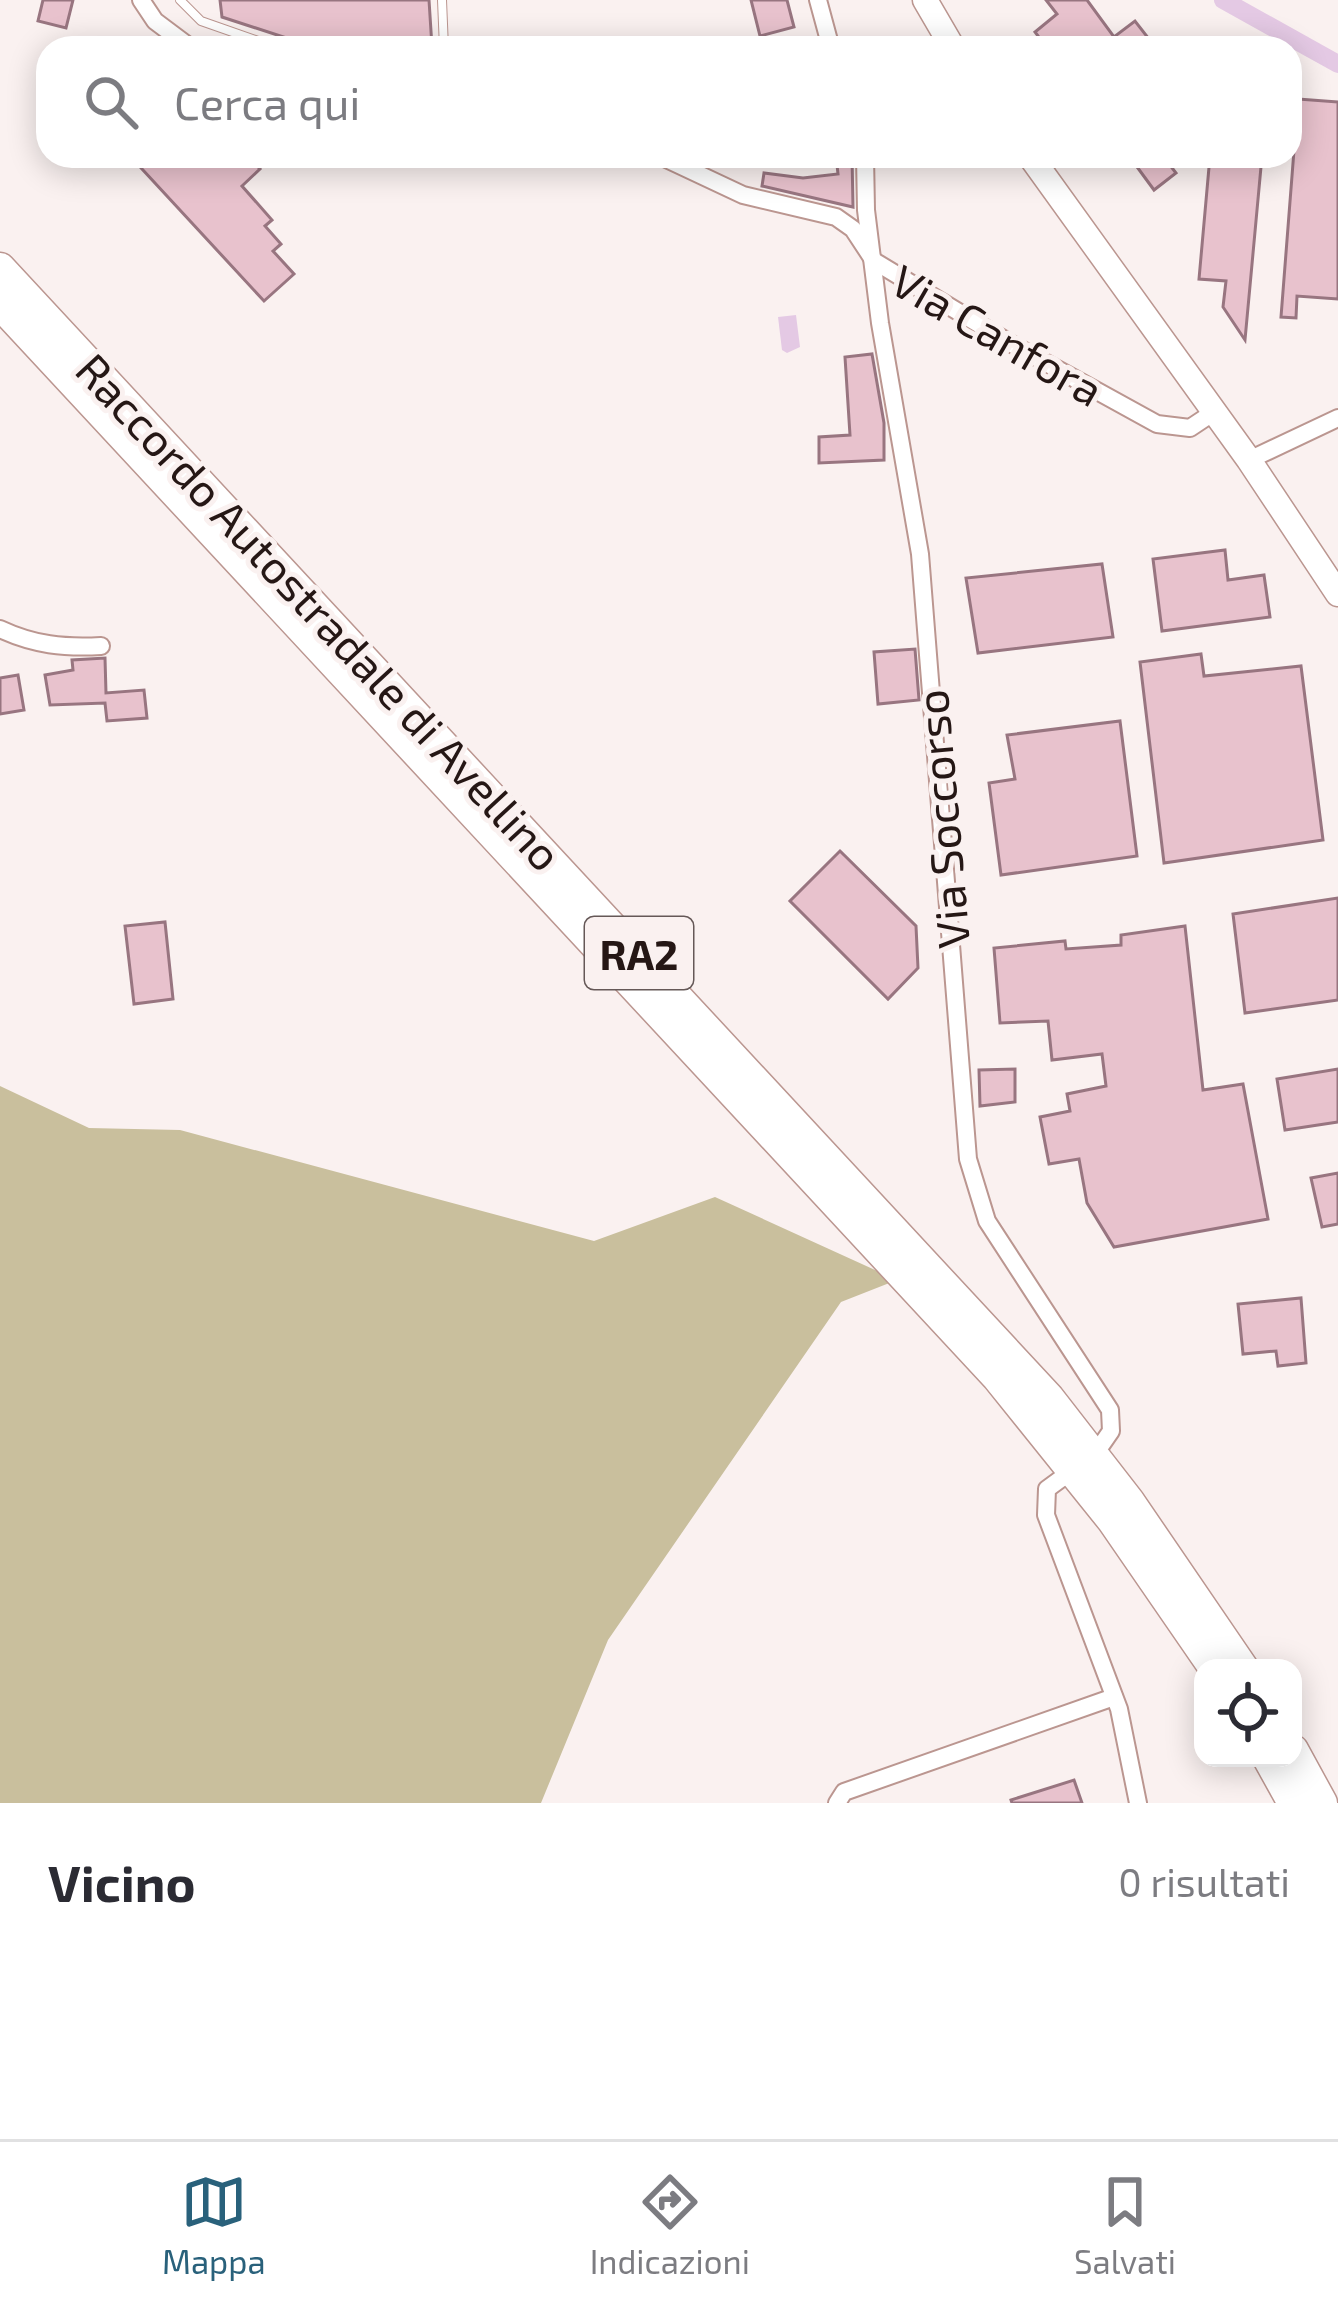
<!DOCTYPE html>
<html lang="it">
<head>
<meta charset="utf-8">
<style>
	:root { --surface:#fff; --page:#f2f2f3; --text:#2b2b33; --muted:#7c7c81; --line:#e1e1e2; --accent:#29617b }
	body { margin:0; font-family:"Exo 2",sans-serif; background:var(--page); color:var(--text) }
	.controls { position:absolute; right:36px; bottom:36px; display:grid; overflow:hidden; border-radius:24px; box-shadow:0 6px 30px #0003 }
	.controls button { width:108px; height:108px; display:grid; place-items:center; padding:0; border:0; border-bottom:3px solid var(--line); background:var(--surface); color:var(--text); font:60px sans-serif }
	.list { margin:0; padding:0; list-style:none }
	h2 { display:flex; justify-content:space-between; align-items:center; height:156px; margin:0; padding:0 48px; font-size:51px }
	h2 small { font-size:39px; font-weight:400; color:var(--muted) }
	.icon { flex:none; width:66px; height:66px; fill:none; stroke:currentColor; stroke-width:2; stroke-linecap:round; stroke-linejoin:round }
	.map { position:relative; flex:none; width:1338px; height:1803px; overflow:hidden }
	.search { position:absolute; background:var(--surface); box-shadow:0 6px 30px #0003; left:36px; right:36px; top:36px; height:132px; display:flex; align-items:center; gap:30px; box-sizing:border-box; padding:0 42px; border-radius:36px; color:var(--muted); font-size:45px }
	.sheet { height:336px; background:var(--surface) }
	nav { display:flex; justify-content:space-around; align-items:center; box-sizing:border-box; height:168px; border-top:3px solid var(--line); background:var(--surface); font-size:33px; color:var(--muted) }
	nav a { display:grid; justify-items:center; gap:6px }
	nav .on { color:var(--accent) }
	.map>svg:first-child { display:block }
</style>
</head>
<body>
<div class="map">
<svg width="1338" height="1803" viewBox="0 0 1338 1803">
	<rect width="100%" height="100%" fill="#faf1f0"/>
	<path fill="#c9bf9d" d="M0 1086 89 1128 180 1130 594 1241 715 1197 897 1280 841 1302 608 1640 541 1803H0Z"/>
	<path fill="#e4c9e4" d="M796 315 800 347 787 353 782 350 778 317Z"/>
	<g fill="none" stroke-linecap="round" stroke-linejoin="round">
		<path stroke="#e4c9e4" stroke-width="18" d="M1223 0 1338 64"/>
	</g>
	<g fill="#e8c2cd" stroke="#987580" stroke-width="3">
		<path d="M43 0H73L66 28 38 21Z"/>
		<path d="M220 0H429L432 47 317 48 222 17Z"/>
		<path d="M751 0H787L794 27 760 36Z"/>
		<path d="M1046 0H1087L1114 37 1135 21 1156 48H1047L1035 32 1057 14Z"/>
		<path d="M1298 99 1338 102V299L1297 296 1296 318 1281 317Z"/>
		<path d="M130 156H248L260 169 242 186 272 220 265 226 281 244 273 251 294 274 264 301Z"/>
		<path d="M836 156H852L853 207 762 186 764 173 803 178 838 174Z"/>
		<path d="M1129 156H1163L1176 173 1154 190Z"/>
		<path d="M1210 156H1262L1245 340 1223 307 1226 281 1199 279Z"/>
		<path d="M872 354 884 423V460L819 463V437L850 435 845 357Z"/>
		<path d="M1225 550 1228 580 1264 575 1270 617 1162 631 1153 559Z"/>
		<path d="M1102 564 1113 637 978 653 966 578Z"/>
		<path d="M915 649 919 700 878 704 874 652Z"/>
		<path d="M1201 654 1204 676 1301 666 1323 840 1164 863 1140 662Z"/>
		<path d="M105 658 106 693 144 690 147 718 107 721 105 703 50 705 45 675 73 670 72 660Z"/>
		<path d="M18 675 24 710 0 714V678Z"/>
		<path d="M1120 721 1137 856 1001 875 989 783 1015 779 1007 735Z"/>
		<path d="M840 851 916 926 918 968 888 999 790 901Z"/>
		<path d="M1338 898V1000L1245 1013 1233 914Z"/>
		<path d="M165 922 173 999 134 1004 125 926Z"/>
		<path d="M1185 926 1203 1090 1243 1084 1268 1219 1114 1247 1087 1203 1079 1159 1049 1164 1040 1117 1070 1111 1067 1094 1106 1086 1102 1054 1052 1060 1048 1021 1000 1023 994 948 1065 941 1066 949 1121 945V935Z"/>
		<path d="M1015 1069V1102L980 1106 979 1070Z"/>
		<path d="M1338 1069V1122L1285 1130 1277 1079Z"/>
		<path d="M1338 1173V1224L1322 1227 1311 1178Z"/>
		<path d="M1301 1298 1306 1363 1278 1366 1276 1351 1243 1354 1238 1304Z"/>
		<path d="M1074 1780 1082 1803H1012L1011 1800Z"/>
	</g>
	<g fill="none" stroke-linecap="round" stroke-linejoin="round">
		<g stroke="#bb9690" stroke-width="10">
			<g id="lane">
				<path d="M180 0 201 21 278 48"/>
				<path d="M442 0 444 48"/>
			</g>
		</g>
		<g stroke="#bb9690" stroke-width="20">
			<g id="street">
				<path d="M141 0 155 21 191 48"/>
				<path d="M818 0 831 48"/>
				<path d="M660 156 743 195 836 217 853 229 874 261 1010 343 1157 424 1190 428 1214 412"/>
				<path d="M865 156 866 210 880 323 920 554 968 1159 987 1221 1110 1410 1111 1431 1102 1444"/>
				<path d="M1249 460 1338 418"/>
				<path d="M0 629C34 645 64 648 101 646"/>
				<path d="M1062 1478 1047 1489 1046 1515 1119 1709 1138 1803"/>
				<path d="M837 1803 844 1792 1114 1697"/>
			</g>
		</g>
		<g stroke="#bb9690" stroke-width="27">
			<g id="secondary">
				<path d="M925 0 953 48"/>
				<path d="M1030 156 1249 460 1338 594"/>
			</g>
		</g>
		<g stroke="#bb9690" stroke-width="33">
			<g id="highway">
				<path d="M0 268 1049 1398 1129 1501 1243 1668"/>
				<path d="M0 304 997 1377 1112 1520 1214 1668"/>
				<path d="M1293 1750 1322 1803"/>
				<path d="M1268 1758 1293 1803"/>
			</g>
		</g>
		<use href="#lane" stroke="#fff" stroke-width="8"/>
		<use href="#street" stroke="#fff" stroke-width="16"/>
		<use href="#secondary" stroke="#fff" stroke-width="24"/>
		<use href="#highway" stroke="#fff" stroke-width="30"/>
	</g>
	<g text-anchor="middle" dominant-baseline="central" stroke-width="10" stroke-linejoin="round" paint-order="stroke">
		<rect fill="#faf1f0" stroke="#655857" stroke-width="3" x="585" y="917" width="108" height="72" rx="9"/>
		<g font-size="42" font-weight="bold" fill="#251715">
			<text x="639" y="953">RA2</text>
		</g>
		<g font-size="45" fill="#251715" stroke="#faf1f0">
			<text transform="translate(998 334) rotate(30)">Via Canfora</text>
			<text transform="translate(320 611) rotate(47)">Raccordo Autostradale di Avellino</text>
			<text transform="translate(941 819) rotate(-95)">Via Soccorso</text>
		</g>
	</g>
</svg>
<div class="controls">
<button><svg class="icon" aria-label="locate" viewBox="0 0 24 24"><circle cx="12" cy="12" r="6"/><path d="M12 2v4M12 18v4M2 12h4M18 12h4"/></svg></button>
</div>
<div class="search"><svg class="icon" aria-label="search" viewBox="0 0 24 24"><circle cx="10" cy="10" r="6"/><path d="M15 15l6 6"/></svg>Cerca qui</div>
</div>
<section class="sheet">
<h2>Vicino<small>0 risultati</small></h2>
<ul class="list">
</ul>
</section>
<nav>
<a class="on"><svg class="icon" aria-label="map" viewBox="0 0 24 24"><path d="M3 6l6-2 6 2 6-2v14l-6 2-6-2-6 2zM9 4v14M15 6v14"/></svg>Mappa</a>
<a><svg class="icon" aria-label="directions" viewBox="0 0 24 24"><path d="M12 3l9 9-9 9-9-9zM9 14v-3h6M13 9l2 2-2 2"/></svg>Indicazioni</a>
<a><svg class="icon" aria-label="saved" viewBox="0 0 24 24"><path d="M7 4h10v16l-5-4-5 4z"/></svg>Salvati</a>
</nav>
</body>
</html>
